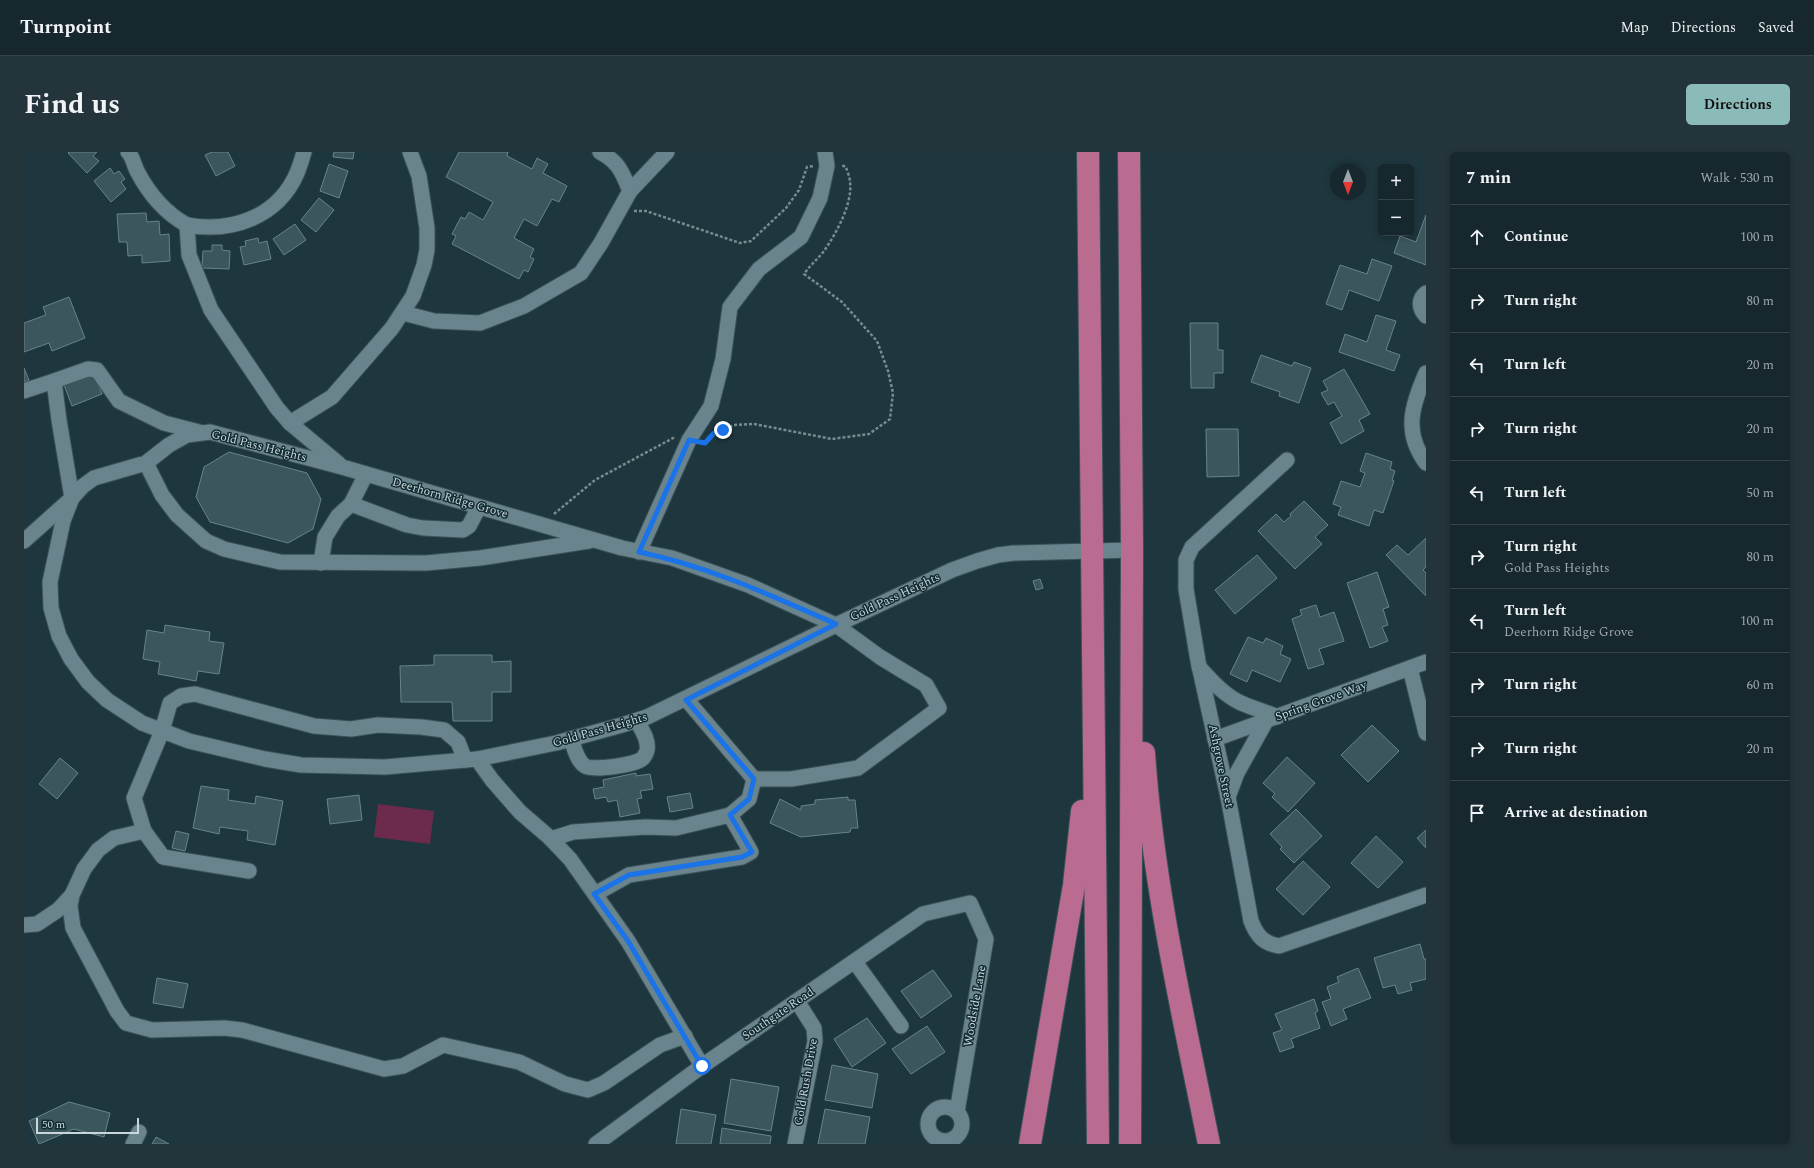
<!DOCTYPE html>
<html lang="en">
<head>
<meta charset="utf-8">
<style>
	:root { --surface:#16282e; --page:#23343a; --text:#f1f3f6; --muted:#9ea6aa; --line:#35444a; --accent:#8bbbb9 }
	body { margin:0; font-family:Spectral,serif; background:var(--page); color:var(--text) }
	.controls { position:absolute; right:12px; top:12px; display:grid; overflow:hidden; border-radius:6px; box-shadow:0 2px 6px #0003 }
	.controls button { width:36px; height:36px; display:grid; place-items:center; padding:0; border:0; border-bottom:1px solid var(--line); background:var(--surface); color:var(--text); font:20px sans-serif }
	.compass { position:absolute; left:1306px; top:12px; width:36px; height:36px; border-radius:50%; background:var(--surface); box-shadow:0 2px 6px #0003; rotate:180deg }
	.scale { position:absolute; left:12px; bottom:10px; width:103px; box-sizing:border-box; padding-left:4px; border:2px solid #c9d7dc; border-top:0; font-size:11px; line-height:14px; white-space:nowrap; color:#c9d7dc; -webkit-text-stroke:3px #132c33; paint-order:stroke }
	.stop { position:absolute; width:12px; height:12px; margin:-9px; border:3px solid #1a73e8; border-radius:50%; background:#fff }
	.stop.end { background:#1a73e8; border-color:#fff; box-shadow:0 1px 4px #0008 }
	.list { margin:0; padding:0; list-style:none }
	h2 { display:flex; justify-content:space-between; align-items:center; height:52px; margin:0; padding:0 16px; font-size:17px }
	h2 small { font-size:13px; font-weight:400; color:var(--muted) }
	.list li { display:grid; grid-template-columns:26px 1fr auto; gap:12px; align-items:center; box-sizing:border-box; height:64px; padding:0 16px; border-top:1px solid var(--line) }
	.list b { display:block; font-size:15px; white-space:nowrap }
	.list p { margin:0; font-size:13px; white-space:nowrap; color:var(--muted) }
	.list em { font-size:13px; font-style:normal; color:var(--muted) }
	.icon { flex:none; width:22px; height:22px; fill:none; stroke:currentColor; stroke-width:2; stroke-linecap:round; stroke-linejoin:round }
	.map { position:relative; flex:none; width:1402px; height:992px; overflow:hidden; border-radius:6px }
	header { display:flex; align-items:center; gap:24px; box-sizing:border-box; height:56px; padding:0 20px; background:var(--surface); border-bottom:1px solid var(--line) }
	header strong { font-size:19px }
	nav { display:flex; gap:22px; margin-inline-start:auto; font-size:14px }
	.intro { display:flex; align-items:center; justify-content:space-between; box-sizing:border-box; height:96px; padding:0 24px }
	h1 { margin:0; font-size:28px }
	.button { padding:10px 18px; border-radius:6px; background:var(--accent); color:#111; font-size:14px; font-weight:700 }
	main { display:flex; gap:24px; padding:0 24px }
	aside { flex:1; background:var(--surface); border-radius:6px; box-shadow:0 2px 6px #0003 }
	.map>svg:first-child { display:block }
</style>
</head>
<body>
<header>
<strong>Turnpoint</strong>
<nav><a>Map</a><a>Directions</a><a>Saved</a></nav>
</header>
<div class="intro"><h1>Find us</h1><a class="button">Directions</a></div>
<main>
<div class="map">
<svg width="1402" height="992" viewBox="0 0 1402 992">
	<rect width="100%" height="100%" fill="#1e363d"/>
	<path fill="#6c2b4c" d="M354 652 410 659 406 692 350 685Z"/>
	<g fill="#3c565e" stroke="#69838c">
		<path d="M45 0H73L69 4 75 9 63 21 44 1Z"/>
		<path d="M188 0H204L211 14 192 24 181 3Z"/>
		<path d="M310 0H330L329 7 309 5Z"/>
		<path d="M435 0H484L483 4 508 17 513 6 524 12 519 21 543 34 535 50 528 47 513 74 500 67 490 86 510 97 506 105 510 107 504 120 500 118 495 127 428 92 432 84 428 82 437 65 441 67 445 60 459 68 469 50 422 25Z"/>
		<path d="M305 12 324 19 315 46 296 39Z"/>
		<path d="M86 16 90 22 95 19 101 27 97 30 102 37 87 50 70 29Z"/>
		<path d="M295 46 310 58 292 80 277 68Z"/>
		<path d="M122 61 123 70 135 69 136 83 145 82 146 109 118 111V103L104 104 103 90H95L93 62Z"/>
		<path d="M1402 63V113L1370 101 1376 84 1392 90Z"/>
		<path d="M271 72 282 88 260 103 249 87Z"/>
		<path d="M234 86 235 91 243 89 247 107 220 113 216 95 222 94 221 89Z"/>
		<path d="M188 93H198V98L206 99 205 117 178 116 179 99H188Z"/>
		<path d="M1348 107 1368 114 1355 149 1325 138 1318 158 1302 152 1316 113 1343 122Z"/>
		<path d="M45 145 61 186 28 199 25 191 0 200V171L22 163 19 155Z"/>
		<path d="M1352 163 1372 169 1362 198 1376 203 1370 219 1315 200 1321 182 1343 190Z"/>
		<path d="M1166 171H1194V198H1199V221H1190V236H1167Z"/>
		<path d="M1237 203 1268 214 1270 210 1287 216 1275 251 1255 244 1256 240 1227 230Z"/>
		<path d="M0 216 5 228 0 230Z"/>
		<path d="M1320 217 1346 262 1335 268 1340 279 1317 292 1306 271 1318 264 1310 250 1304 253 1297 241 1304 238 1299 229Z"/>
		<path d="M70 222 78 242 48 254 40 233Z"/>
		<path d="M1182 277H1214L1215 324 1183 325Z"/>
		<path d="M205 300 283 321 297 347 289 377 264 391 186 370 172 345 180 315Z"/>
		<path d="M1342 301 1368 310 1366 317 1371 319 1368 328 1370 329 1359 361 1350 358 1345 374 1314 363 1317 355 1309 352 1317 329 1336 335 1341 321 1336 319Z"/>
		<path d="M1280 349 1304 373 1291 385 1298 392 1271 417 1234 379 1252 362 1260 370 1267 364 1266 362Z"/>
		<path d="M1402 386V415L1399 418 1402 421V444L1362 403 1373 393 1384 403Z"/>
		<path d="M1233 403 1253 426 1211 462 1191 438Z"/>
		<path d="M1353 420 1365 455 1359 457 1364 473 1358 475 1364 489 1346 496 1323 431Z"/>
		<path d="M1016 427 1019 436 1012 438 1009 429Z"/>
		<path d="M1292 453 1296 465 1310 460 1320 489 1295 497 1300 512 1284 517 1268 467 1278 463 1276 458Z"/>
		<path d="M141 473 186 480 185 489 200 491 195 522 174 519 172 529 134 522 136 510 119 507 123 478 140 481Z"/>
		<path d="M1224 485 1239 491 1242 486 1259 494 1256 502 1267 507 1256 530 1228 518 1223 530 1206 522Z"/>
		<path d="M410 503H468V510L487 509V540H468V569H429L428 550H377L376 514 410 513Z"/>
		<path d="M1348 573 1375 599 1344 630 1317 603Z"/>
		<path d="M1263 605 1291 631 1264 660 1248 645 1251 642 1239 631Z"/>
		<path d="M36 606 54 621 33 647 15 632Z"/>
		<path d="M612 621V624L626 622 629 637 616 639 618 646 613 647 616 661 596 665 593 648 584 650 582 645 571 647 569 637 580 635 579 628Z"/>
		<path d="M177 634 205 638 204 648 231 652 232 644 259 649 251 693 223 688 224 679 196 675 195 682 169 676Z"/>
		<path d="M666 641 669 656 646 660 643 645Z"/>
		<path d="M335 643 338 668 306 672 303 647Z"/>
		<path d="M824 645V648H831L834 676H827L826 680 777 685 746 671 756 647 777 658V654L791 652V648Z"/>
		<path d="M1272 657 1298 684 1270 711 1256 697 1258 695 1246 682Z"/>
		<path d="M1402 678V696L1393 686Z"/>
		<path d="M152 679 165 682 161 699 148 696Z"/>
		<path d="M1352 684 1379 710 1354 736 1327 711Z"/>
		<path d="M1279 709 1306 735 1279 763 1252 737Z"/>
		<path d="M1396 792 1400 807H1402V827L1386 831 1388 838 1374 842 1371 833 1359 836 1350 806Z"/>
		<path d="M1334 816 1347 846 1319 857 1323 867 1307 874 1298 850 1307 847 1303 835 1315 830 1313 825Z"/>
		<path d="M909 818 928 844 897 866 877 839Z"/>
		<path d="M133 826 164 832 159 856 129 851Z"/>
		<path d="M1290 847 1294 859 1291 861 1296 876 1267 887 1270 895 1256 900 1249 881 1258 878 1251 862Z"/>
		<path d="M843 866 862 891 828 915 810 887Z"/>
		<path d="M903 874 921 900 887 922 868 897Z"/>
		<path d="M808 913 854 922 848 956 801 948Z"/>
		<path d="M707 927 755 935 747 979 700 971Z"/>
		<path d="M45 950 86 961 80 985 50 977 15 992 5 969Z"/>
		<path d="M657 957 692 963 687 992H652Z"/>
		<path d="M801 957 846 965 841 992H794Z"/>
		<path d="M698 976 747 984 746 992H696Z"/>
		<path d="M132 985 145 992H128Z"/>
	</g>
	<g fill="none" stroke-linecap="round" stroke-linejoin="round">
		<g stroke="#3c5158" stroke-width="17">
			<g id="minor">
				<path d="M104 0C109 5 110 13 113 19 125 42 141 61 163 73"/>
				<path d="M280 0C278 7 276 14 273 21 254 65 208 81 163 73L165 103 187 158 253 256 266 271 315 312"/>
				<path d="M606 39 643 0"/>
				<path d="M1402 141C1394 147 1395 157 1402 164"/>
				<path d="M379 161 410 169 456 171 500 154 557 121 577 91 606 39C598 20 595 10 576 0"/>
				<path d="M1402 221C1388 253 1379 280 1402 311"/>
				<path d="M0 239 30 229"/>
				<path d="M266 271 308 245 368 176 389 144 400 113 403 98V76L395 24 386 0"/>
				<path d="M1263 308 1168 395 1162 408V437L1174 509 1204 645 1227 769C1233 784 1239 791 1255 794L1402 743"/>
				<path d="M122 311 138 343 153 363 182 389 200 397 256 410 402 411 456 406 565 389"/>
				<path d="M342 322 327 352 383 373 399 376 439 378 445 374 455 355"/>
				<path d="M0 389 48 346 35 268 30 229 64 217 73 218 95 249 140 271 175 280"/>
				<path d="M615 400 665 288 687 254 699 207 706 155 735 117 777 85 796 46 803 14 801 0"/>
				<path d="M297 411 301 385 314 364 327 352"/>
				<path d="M1175 515C1187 528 1199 542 1215 550 1227 556 1241 559 1253 565"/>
				<path d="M1386 516 1402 581"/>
				<path d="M662 547 730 627 725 647 706 663"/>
				<path d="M547 587C550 595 553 609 561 614 568 619 613 613 619 606 620 605 623 600 623 598 625 587 617 577 613 569"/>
				<path d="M1191 587 1402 510"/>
				<path d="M453 607 468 628 496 660 525 685 546 707 604 789 678 914"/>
				<path d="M730 627H767L834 616 915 556 902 533 856 505 812 473 724 433 648 406 598 396 318 315 186 280 163 283 145 293 122 311 70 326 59 334 48 346 39 369 26 430 27 456 35 484 47 507 64 530 83 548 118 571 165 589 241 607 277 613 361 615 453 607 532 591 598 573 623 565 812 473 928 418 953 409 974 403 990 401 1108 398"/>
				<path d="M1204 645 1213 621 1242 569"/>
				<path d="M120 679 90 686 74 698 60 717 48 743 46 754 49 776 93 859 102 871 128 878 200 876 218 878 360 917 379 914 419 893 495 910 541 932 564 938 580 931 636 893 661 884"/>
				<path d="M527 687 549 680 621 675 652 676 706 663 727 700 718 705 605 723 571 742"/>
				<path d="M225 719 139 705 120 679 110 646 138 579 146 551 157 544 171 542 290 574 327 577 354 573 397 575 420 578 434 590 441 608"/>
				<path d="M0 773 13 772 34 758 48 743"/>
				<path d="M831 810 877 874"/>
				<circle cx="921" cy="972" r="17"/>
				<path d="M109 992 115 980"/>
				<path d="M572 992 678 914 899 762 946 751 962 787 933 960"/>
				<path d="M771 992 791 889 790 876 773 849"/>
			</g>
		</g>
		<g stroke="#3c5158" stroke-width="24">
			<g id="highway">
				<path d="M1064 0 1074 992"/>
				<path d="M1105 0 1108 398 1106 992"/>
				<path d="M1120 601C1129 733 1159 863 1185 992"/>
				<path d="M1006 992 1050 733 1058 659"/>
			</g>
		</g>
		<g stroke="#788b91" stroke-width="2.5" stroke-dasharray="3 2" stroke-linecap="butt">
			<path d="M610 59H622L716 91 727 89 762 56 775 38 783 15 790 14"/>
			<path d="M681 291 690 281 710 273 730 272 808 287 845 282 866 267 869 241 864 219 853 189 818 150 780 122C787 112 794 107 800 99 812 82 829 51 826 30 826 25 823 19 822 15L817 13"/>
			<path d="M530 362 571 328 651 285"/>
		</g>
		<use href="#minor" stroke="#6a848d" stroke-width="15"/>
		<use href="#highway" stroke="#ba6b90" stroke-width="22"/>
	</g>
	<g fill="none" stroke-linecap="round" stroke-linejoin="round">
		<path stroke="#1a73e8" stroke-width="5" d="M678 914 604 789 570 742 605 723 718 705 728 700 706 663 725 647 730 627 662 548 812 472C748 444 684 414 615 400L665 288 681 291 690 281 699 278"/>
	</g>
	<g text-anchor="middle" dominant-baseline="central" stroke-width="3" stroke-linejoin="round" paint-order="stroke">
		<g font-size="12" fill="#c9d7dc" stroke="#132c33">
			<text transform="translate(235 294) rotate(14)">Gold Pass Heights</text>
			<text transform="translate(426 346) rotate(16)">Deerhorn Ridge Grove</text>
			<text transform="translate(871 445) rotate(-25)">Gold Pass Heights</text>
			<text transform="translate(1297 549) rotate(-20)">Spring Grove Way</text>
			<text transform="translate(576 578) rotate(-16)">Gold Pass Heights</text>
			<text transform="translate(1197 614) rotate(78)">Ashgrove Street</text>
			<text transform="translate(951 854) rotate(-80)">Woodside Lane</text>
			<text transform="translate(754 862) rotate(-34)">Southgate Road</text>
			<text transform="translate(782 930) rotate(-80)">Gold Rush Drive</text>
		</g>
	</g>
</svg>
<div class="controls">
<button>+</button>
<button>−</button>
</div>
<svg class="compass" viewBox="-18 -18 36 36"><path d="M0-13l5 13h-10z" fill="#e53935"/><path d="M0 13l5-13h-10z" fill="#9ea6aa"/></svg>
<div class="scale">50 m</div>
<div class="stop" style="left:678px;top:914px"></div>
<div class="stop end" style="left:699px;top:278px"></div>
</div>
<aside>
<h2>7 min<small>Walk · 530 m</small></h2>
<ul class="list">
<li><svg class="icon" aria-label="ahead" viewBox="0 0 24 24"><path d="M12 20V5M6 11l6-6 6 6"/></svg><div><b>Continue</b></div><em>100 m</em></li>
<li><svg class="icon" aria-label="right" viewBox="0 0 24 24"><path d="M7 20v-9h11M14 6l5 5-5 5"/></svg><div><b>Turn right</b></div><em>80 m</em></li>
<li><svg class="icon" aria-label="left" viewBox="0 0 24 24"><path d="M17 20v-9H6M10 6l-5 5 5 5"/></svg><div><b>Turn left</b></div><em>20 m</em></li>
<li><svg class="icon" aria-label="right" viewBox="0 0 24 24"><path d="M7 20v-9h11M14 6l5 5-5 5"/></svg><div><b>Turn right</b></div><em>20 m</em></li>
<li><svg class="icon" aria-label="left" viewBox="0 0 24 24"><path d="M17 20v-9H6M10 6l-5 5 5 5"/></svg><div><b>Turn left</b></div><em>50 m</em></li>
<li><svg class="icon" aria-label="right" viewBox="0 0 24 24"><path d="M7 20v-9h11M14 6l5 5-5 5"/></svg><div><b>Turn right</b><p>Gold Pass Heights</p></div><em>80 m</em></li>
<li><svg class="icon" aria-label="left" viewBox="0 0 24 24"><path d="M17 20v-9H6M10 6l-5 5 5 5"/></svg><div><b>Turn left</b><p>Deerhorn Ridge Grove</p></div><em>100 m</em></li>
<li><svg class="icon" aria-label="right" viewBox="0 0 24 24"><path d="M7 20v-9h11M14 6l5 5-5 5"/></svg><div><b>Turn right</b></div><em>60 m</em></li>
<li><svg class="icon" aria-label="right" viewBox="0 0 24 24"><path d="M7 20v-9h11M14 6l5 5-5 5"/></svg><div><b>Turn right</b></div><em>20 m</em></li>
<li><svg class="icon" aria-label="arrive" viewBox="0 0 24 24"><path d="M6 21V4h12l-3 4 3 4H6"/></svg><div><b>Arrive at destination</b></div></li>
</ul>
</aside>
</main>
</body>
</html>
